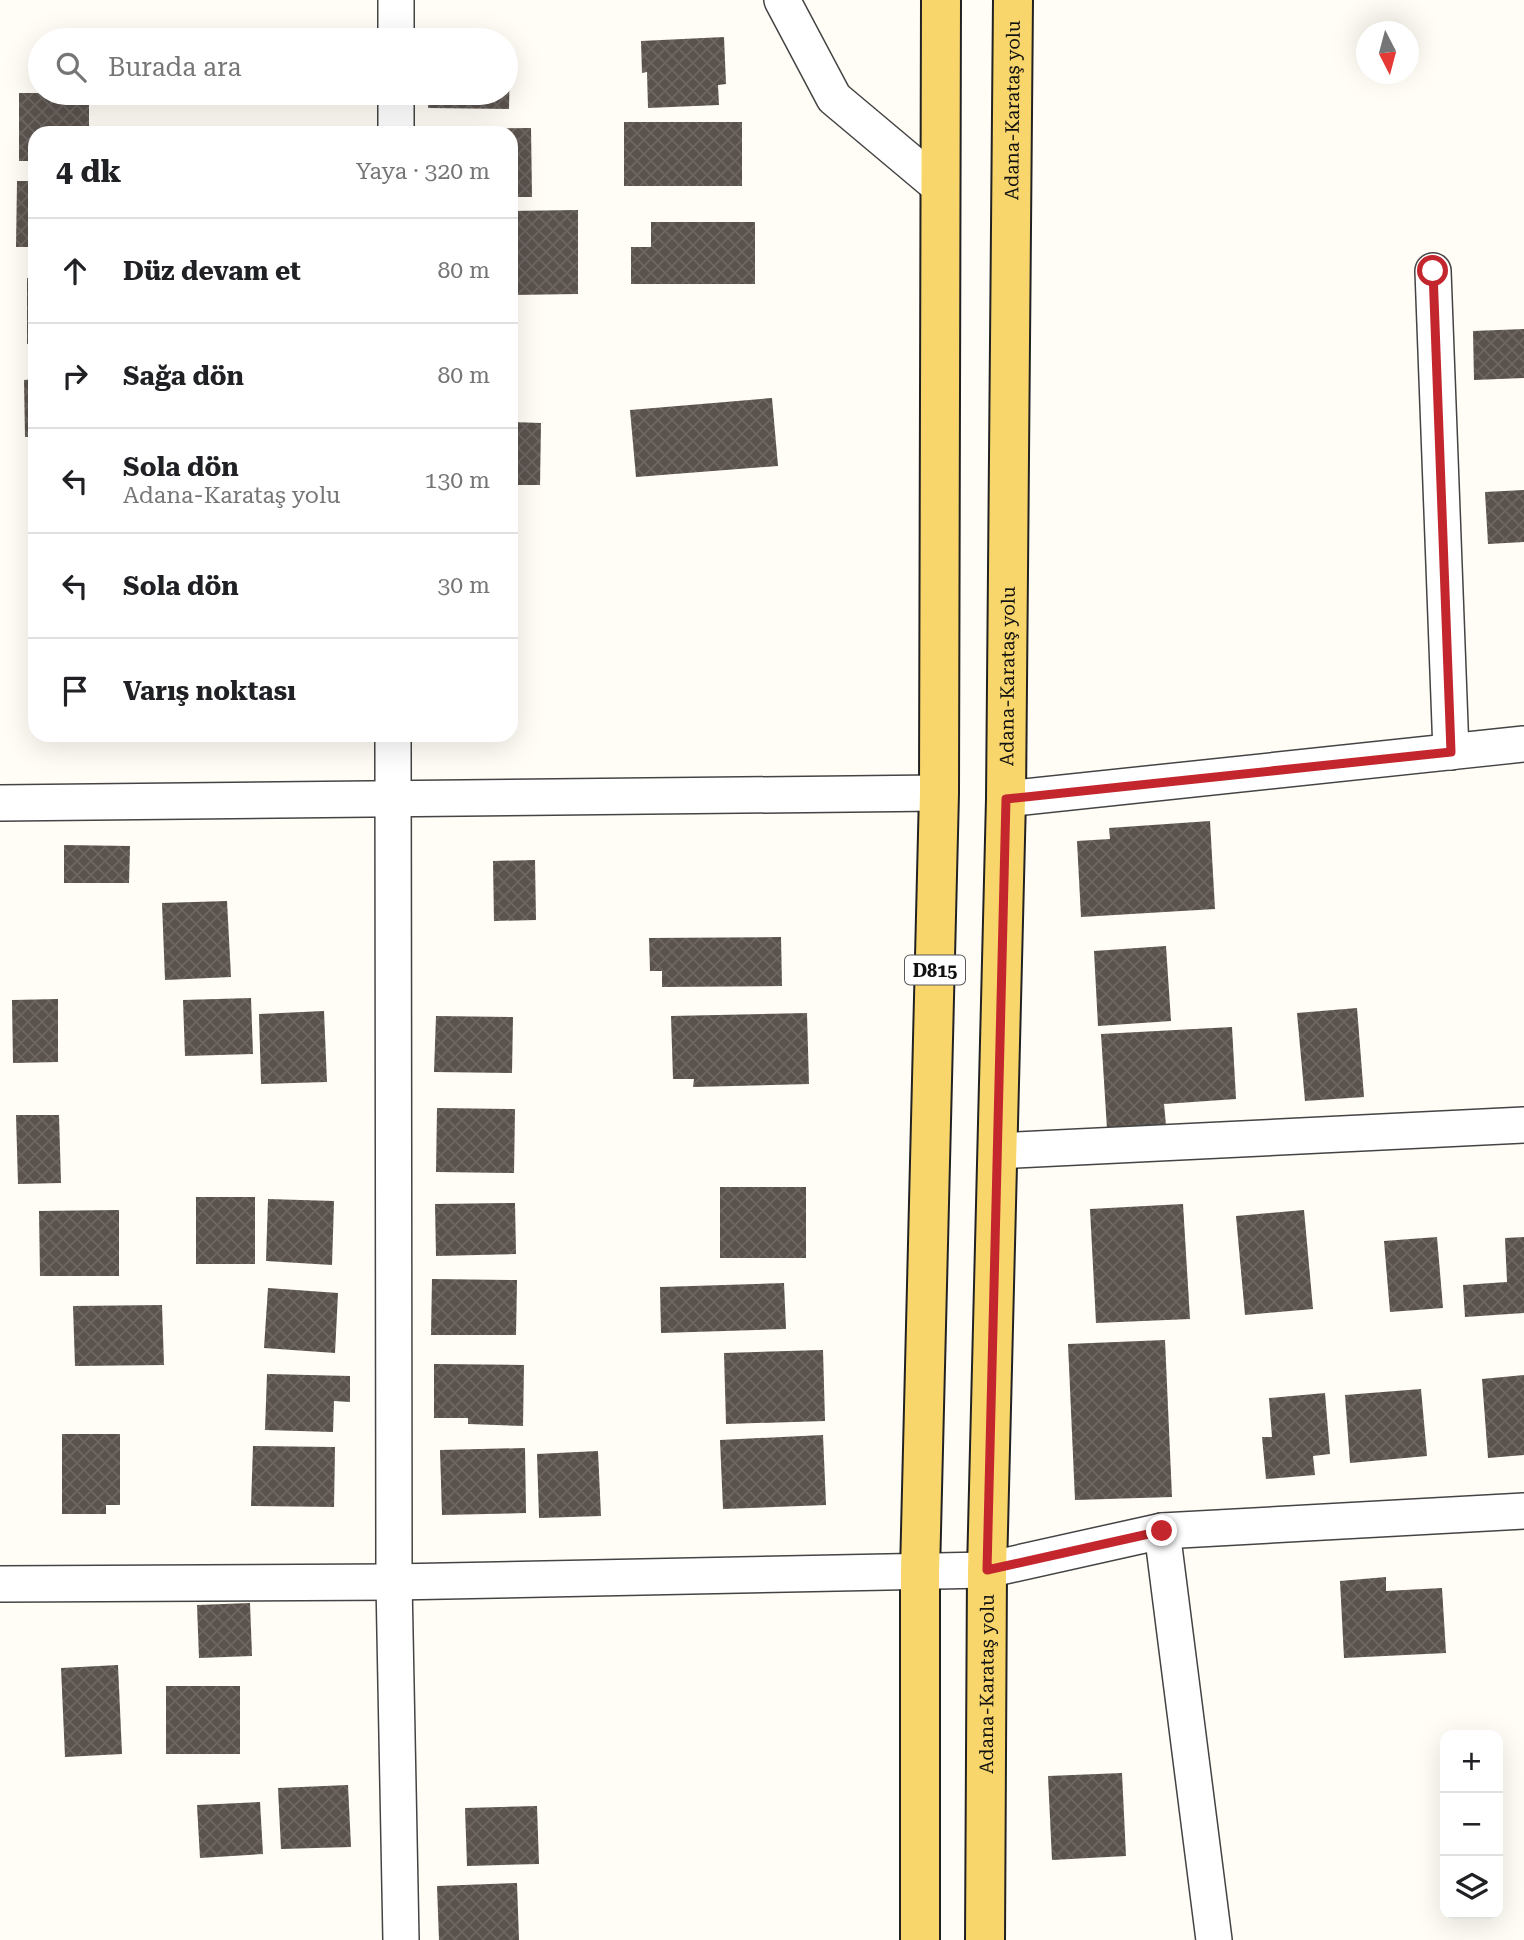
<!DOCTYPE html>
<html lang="tr">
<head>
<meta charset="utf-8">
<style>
	:root { --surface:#fff; --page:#f2f2f2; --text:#202124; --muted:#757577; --line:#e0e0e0 }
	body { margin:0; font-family:"Roboto Serif",serif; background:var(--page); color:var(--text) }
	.controls { position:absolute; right:21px; bottom:21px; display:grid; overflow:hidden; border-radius:14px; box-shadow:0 7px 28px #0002 }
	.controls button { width:63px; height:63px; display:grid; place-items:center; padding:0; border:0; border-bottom:2px solid var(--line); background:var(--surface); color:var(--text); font:35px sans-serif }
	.compass { position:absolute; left:1356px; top:21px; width:63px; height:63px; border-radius:50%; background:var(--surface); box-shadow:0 7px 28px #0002; rotate:174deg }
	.stop { position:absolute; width:21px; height:21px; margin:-16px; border:5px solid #c4262e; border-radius:50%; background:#fff }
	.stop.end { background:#c4262e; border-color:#fff; box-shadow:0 2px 7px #0008 }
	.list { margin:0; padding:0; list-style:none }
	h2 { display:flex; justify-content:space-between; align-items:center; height:91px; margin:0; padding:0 28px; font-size:30px }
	h2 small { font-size:23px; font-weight:400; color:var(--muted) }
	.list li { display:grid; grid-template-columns:46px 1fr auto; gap:21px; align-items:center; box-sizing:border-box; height:105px; padding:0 28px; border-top:2px solid var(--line) }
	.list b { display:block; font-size:26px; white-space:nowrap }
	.list p { margin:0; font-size:23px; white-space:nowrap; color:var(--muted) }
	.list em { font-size:23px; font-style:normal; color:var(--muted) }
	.icon { flex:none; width:38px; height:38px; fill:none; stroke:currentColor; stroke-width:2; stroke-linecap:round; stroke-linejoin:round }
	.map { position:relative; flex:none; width:1524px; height:1940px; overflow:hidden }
	.search { position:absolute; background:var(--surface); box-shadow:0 7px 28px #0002; left:28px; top:28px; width:490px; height:77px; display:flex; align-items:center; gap:18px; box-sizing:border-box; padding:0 24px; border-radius:38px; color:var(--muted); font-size:26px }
	.panel { position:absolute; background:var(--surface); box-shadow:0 7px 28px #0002; left:28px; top:126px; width:490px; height:616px; border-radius:21px }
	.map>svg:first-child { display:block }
</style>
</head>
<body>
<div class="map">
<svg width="1524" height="1940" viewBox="0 0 1524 1940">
	<defs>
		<pattern id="building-cross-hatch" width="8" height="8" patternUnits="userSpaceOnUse" patternTransform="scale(1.75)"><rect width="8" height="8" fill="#5a524d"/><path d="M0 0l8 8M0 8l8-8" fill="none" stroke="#6d6662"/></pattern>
	</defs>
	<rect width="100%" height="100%" fill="#fffdf5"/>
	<g fill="url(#building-cross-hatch)">
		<path d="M724 37 726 84 718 85 719 105 648 108 647 72 642 73 641 41Z"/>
		<path d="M506 53H510L509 109 428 108 429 93H506Z"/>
		<path d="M19 93H89V133H35V161H19Z"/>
		<rect x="624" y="122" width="118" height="64"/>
		<path d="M531 128 532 197H511V133H430V129Z"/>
		<path d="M17 181H35V247H16Z"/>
		<path d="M578 210V294L511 295V211Z"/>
		<path d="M651 222H755V284H631V247H651Z"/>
		<rect x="27" y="278" width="8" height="66"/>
		<path d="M1524 329V378L1474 380 1473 331Z"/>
		<path d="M35 379V437H25L24 380Z"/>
		<path d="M772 398 778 466 636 477 630 410Z"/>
		<path d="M511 422 541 423 540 485H511Z"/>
		<path d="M1524 490V542L1488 544 1485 492Z"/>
		<path d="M1210 821 1215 909 1081 917 1077 841 1110 839 1109 828Z"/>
		<path d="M64 845 130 846 129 883H64Z"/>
		<path d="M535 860 536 920 494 921 493 861Z"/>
		<path d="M227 901 231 977 165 980 162 903Z"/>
		<path d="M781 937 782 986 662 987V971H650L649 938Z"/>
		<path d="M1166 946 1171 1021 1098 1026 1094 951Z"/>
		<path d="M251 998 253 1054 185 1056 183 1000Z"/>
		<path d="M58 999V1062L13 1063 12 1000Z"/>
		<path d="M1357 1008 1364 1097 1305 1101 1297 1013Z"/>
		<path d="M324 1011 327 1082 261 1084 259 1014Z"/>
		<path d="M807 1013 809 1084 693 1087 694 1079H673L671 1016Z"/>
		<path d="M436 1016 513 1017 512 1073 434 1072Z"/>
		<path d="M1232 1027 1236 1099 1164 1104 1166 1125 1107 1129 1101 1034Z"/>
		<path d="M437 1108 515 1109 514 1173 436 1172Z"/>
		<path d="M16 1115H59L61 1183 18 1184Z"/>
		<rect x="720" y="1187" width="86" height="71"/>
		<rect x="196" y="1197" width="59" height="67"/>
		<path d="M268 1199 334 1201 332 1265 266 1261Z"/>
		<path d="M515 1203 516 1254 436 1256 435 1204Z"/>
		<path d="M1183 1204 1190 1319 1096 1323 1090 1209Z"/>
		<path d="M119 1210V1276H40L39 1211Z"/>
		<path d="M1304 1210 1313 1309 1245 1315 1236 1216Z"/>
		<path d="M1437 1237 1443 1308 1390 1312 1384 1241Z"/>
		<path d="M1524 1237V1313L1465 1317 1463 1285 1507 1282 1505 1238Z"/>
		<path d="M432 1279 517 1280 516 1335H431Z"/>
		<path d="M784 1283 786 1329 661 1333 660 1287Z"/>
		<path d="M268 1288 338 1293 335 1353 264 1348Z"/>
		<path d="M162 1305 164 1365 75 1366 73 1306Z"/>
		<path d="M1165 1340 1172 1497 1075 1500 1068 1344Z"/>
		<path d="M823 1350 825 1421 726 1424 724 1353Z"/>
		<path d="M434 1364 524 1365 523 1426 468 1424V1418H434Z"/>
		<path d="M267 1374 350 1376V1402L334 1401 333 1432 265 1430Z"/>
		<path d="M1524 1375V1455L1488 1458 1482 1379Z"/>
		<path d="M1421 1389 1427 1456 1350 1463 1345 1395Z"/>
		<path d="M1325 1393 1330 1454 1313 1456 1315 1475 1266 1479 1262 1437H1272L1269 1398Z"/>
		<path d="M62 1434H120V1505H106V1514H62Z"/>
		<path d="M823 1435 826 1505 723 1509 720 1440Z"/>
		<path d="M253 1446 335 1447 334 1507 251 1506Z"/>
		<path d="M525 1448 526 1513 442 1515 440 1450Z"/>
		<path d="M598 1451 601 1516 539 1518 537 1454Z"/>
		<path d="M1386 1577V1591L1442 1588 1446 1653 1344 1658 1340 1581Z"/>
		<path d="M250 1603 252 1656 199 1658 197 1605Z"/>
		<path d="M118 1665 122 1754 65 1757 61 1668Z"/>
		<rect x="166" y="1686" width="74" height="68"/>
		<path d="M1122 1773 1126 1856 1052 1860 1048 1776Z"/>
		<path d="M348 1785 351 1847 281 1849 278 1788Z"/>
		<path d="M260 1802 263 1854 200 1858 197 1805Z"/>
		<path d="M537 1806 539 1864 467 1866 465 1808Z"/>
		<path d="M517 1883 519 1940H439L437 1886Z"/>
	</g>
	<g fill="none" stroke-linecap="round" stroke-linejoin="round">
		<g stroke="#444" stroke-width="38">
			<g id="street">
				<path d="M782 0 834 98 940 187"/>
				<path d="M396 40V0"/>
				<path d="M396 133V93"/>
				<path d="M1433 271 1451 752"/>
				<path d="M393 735 394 1582 401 1940"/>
				<path d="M1006 799 1524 744"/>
				<path d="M0 803 939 793"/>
				<path d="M997 1151 1524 1125"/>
				<path d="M1162 1531 1524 1511"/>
				<path d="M0 1584 394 1582 987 1570 1162 1531 1214 1940"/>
			</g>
		</g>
		<g stroke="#222" stroke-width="42">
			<g id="primary">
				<path d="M920 1940V1572L939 793 941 0"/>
				<path id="s1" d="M985 1940 987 1570 1006 799 1013 0"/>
			</g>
		</g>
		<use href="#street" stroke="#fff" stroke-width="35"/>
		<use href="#primary" stroke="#f9d66b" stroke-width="38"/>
	</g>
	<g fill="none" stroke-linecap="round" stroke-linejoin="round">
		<path stroke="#c4262e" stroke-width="9" d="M1162 1531 987 1570 1006 799 1451 752 1433 271"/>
	</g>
	<g text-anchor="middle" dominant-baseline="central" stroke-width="7" stroke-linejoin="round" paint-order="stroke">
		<rect fill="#fff" stroke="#585858" stroke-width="2" x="905" y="955.5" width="60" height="29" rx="5"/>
		<g font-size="18" font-weight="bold" fill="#111">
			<text x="935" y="970">D815</text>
		</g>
		<g font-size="19" fill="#111" stroke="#fff">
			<text stroke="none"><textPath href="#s1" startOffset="1830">Adana-Karataş yolu</textPath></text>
			<text stroke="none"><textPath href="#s1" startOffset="1264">Adana-Karataş yolu</textPath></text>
			<text stroke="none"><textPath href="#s1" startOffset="256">Adana-Karataş yolu</textPath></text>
		</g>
	</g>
</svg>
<div class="controls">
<button>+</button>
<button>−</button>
<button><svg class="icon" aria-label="layers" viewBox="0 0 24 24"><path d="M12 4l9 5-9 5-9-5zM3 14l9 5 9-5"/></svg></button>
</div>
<svg class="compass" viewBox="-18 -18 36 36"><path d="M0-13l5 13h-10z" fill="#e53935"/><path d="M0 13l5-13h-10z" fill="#757577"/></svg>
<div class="stop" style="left:1433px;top:271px"></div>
<div class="stop end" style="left:1162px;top:1531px"></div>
<div class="search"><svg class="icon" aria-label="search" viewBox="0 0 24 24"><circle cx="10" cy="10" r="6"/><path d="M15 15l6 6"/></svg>Burada ara</div>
<section class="panel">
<h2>4 dk<small>Yaya · 320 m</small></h2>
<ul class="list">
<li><svg class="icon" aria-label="ahead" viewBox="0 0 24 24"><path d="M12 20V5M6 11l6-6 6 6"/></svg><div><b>Düz devam et</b></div><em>80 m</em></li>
<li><svg class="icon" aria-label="right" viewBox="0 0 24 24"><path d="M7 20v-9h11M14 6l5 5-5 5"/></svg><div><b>Sağa dön</b></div><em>80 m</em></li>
<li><svg class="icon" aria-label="left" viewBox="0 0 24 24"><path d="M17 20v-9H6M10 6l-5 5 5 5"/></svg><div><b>Sola dön</b><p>Adana-Karataş yolu</p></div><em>130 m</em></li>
<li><svg class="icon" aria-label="left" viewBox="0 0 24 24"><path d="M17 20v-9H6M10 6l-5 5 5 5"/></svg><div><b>Sola dön</b></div><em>30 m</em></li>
<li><svg class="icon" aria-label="arrive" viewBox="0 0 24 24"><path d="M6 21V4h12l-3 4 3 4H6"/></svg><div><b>Varış noktası</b></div></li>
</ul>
</section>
</div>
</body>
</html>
